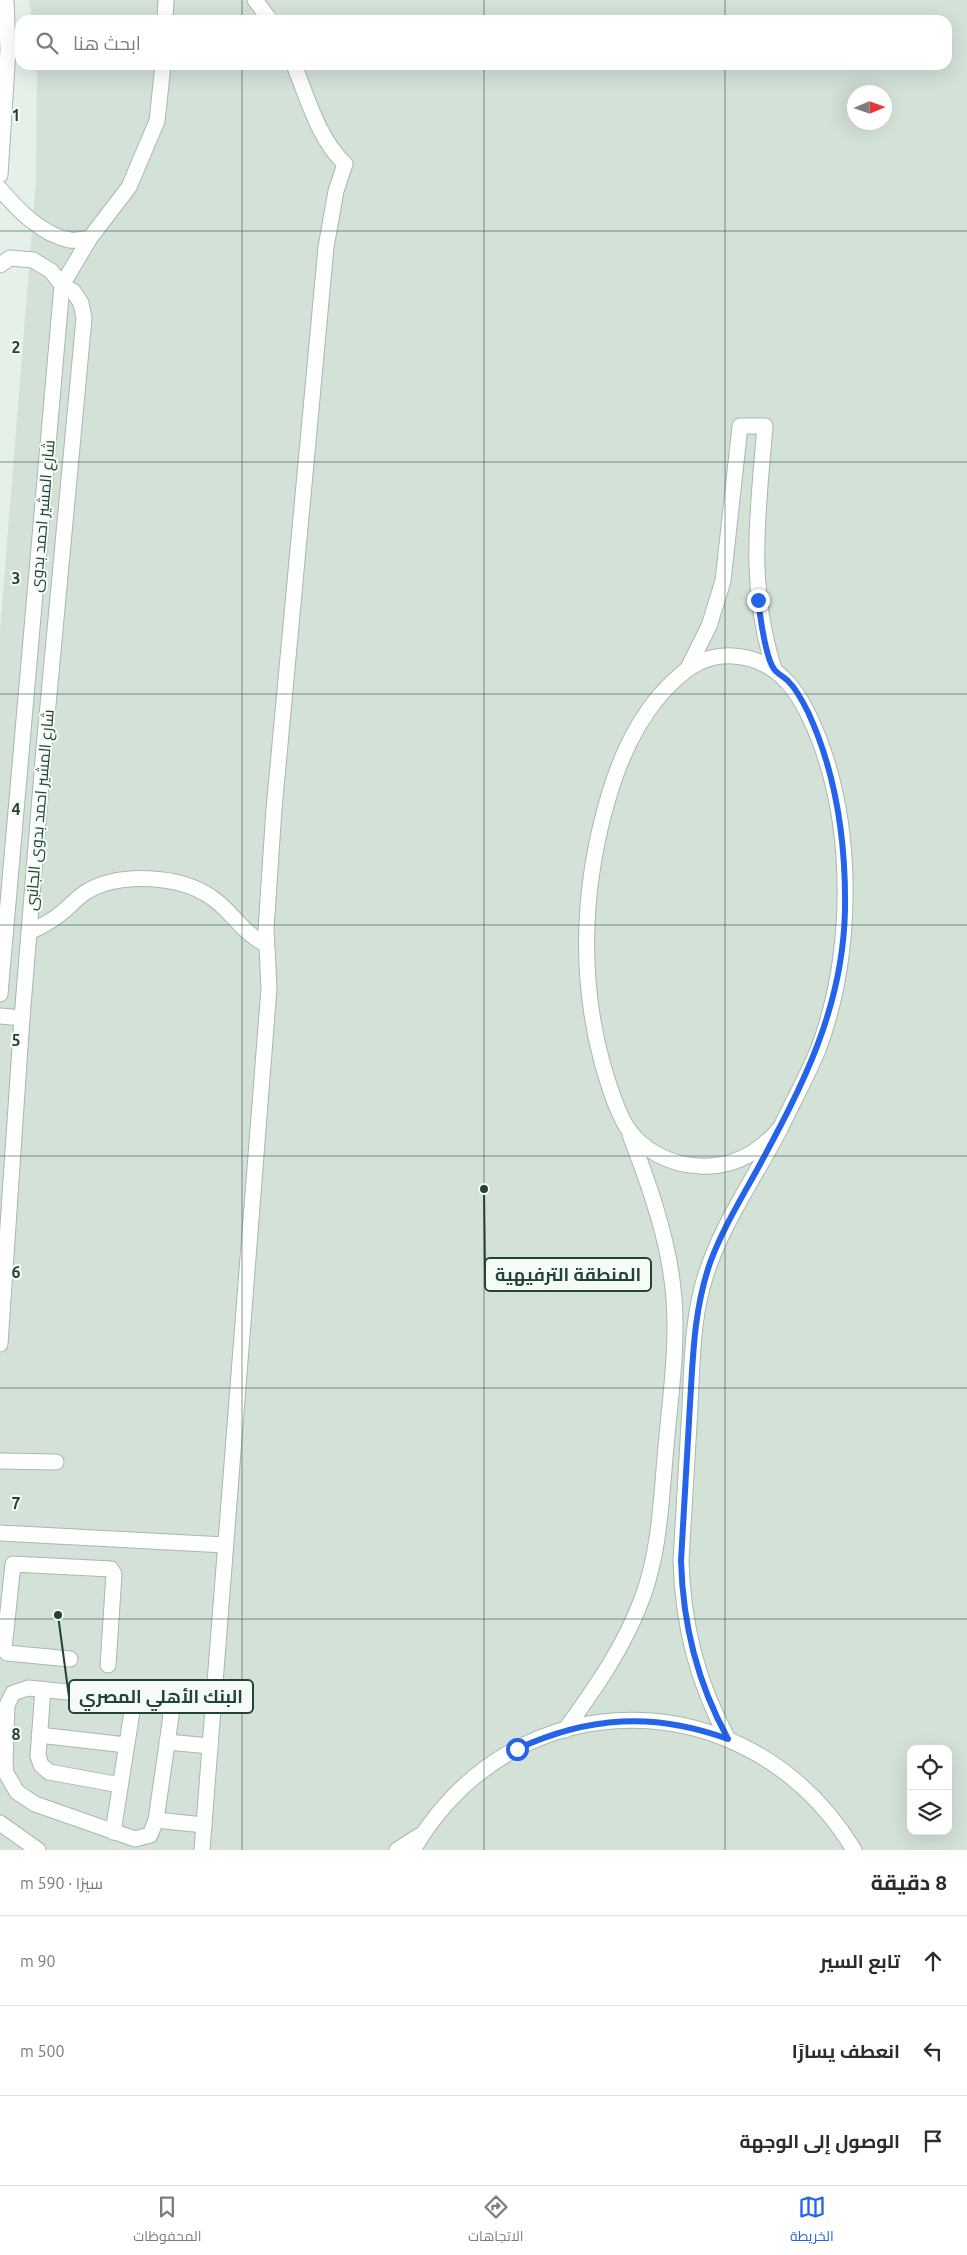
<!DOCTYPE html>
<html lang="ar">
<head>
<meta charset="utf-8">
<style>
	:root { --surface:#fff; --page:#f2f2f3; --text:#2b2b33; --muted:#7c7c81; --line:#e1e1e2; --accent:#2563eb }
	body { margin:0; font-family:Ubuntu,Cairo,sans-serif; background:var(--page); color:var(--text); direction:rtl }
	.controls { position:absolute; right:15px; bottom:15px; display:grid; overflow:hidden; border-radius:10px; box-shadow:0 5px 20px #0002 }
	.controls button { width:45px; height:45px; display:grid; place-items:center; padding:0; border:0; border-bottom:1px solid var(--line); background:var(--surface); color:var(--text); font:25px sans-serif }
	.compass { position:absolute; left:847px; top:85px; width:45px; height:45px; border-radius:50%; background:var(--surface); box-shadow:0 5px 20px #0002; rotate:88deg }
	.stop { position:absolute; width:15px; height:15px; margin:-11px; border:4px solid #2563eb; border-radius:50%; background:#fff }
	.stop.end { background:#2563eb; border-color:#fff; box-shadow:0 1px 5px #0008 }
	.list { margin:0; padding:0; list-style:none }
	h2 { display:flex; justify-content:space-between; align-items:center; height:65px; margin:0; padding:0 20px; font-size:21px }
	h2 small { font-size:16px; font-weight:400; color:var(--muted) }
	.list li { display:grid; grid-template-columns:32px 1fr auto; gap:15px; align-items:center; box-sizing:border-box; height:90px; padding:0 20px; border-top:1px solid var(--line) }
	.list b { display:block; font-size:19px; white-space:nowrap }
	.list em { font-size:16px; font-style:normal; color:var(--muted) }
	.icon { flex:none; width:28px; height:28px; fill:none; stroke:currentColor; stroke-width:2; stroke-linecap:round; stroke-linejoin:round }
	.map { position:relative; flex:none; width:967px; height:1850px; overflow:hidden; direction:ltr }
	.search { position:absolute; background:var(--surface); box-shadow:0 5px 20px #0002; left:15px; right:15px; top:15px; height:55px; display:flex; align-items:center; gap:12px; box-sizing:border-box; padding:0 18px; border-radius:15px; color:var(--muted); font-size:19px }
	.sheet { height:335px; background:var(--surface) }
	nav { display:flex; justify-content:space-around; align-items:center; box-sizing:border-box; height:70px; border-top:1px solid var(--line); background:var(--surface); font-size:14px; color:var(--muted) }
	nav a { display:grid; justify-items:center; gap:2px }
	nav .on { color:var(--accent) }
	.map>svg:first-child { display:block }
</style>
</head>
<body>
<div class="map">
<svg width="967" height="1850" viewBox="0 0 967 1850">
	<rect width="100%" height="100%" fill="#e5f0e9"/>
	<path fill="#d3e1d7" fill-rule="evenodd" d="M29 0H967V1850H0V630L36 181 37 65H947V20H32ZM854 92H884V122H854ZM911 1749H948V1831H911Z"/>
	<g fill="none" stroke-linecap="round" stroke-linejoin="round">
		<g stroke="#a6b9af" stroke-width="17">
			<g id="minor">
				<path d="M255 0 270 20"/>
				<path d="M165 20 166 0"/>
				<path d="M0 175 8 50 6 0"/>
				<path d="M0 189C18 210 42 235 70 240 77 241 84 239 90 238"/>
				<path d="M0 265 10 258 33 260 51 271 62 285 73 291 81 303 84 318 44 748 22 1018 0 1344"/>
				<path d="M688 668 709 626 723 581 740 426H765C758 513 747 583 774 669"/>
				<path d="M29 932C43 926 54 920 65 910 72 904 78 897 86 892 119 872 179 875 211 897 231 910 244 935 266 944"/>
				<path d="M0 994 62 285 90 238 129 187 157 121 163 65"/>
				<path d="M0 1016 22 1018"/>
				<path d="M0 1461 56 1462"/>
				<path d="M0 1533 225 1545"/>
				<path d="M70 1659 7 1653 4 1649 13 1564 111 1569 114 1574 108 1665"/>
				<path d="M28 1688 157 1701 168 1707 171 1716 156 1820 150 1835 135 1839 35 1804 17 1792 6 1773 5 1763 7 1705 13 1693Z"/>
				<path d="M43 1689 38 1756 41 1765 49 1772 120 1785"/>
				<path d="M565 1730C596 1687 625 1646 643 1596 659 1552 661 1504 665 1458 669 1406 678 1352 674 1299 670 1243 650 1187 630 1135"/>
				<path d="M39 1735 126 1745"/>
				<path d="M728 1739C697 1682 683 1625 681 1561 684 1510 687 1459 690 1407 692 1367 692 1327 702 1288 717 1230 754 1180 781 1127 793 1102 807 1076 818 1050 853 956 855 833 819 739 803 698 782 659 733 656 701 654 681 672 661 694 636 723 621 756 610 792 583 880 578 973 602 1062 608 1083 615 1107 626 1126 641 1150 671 1165 699 1166 732 1168 759 1153 780 1128"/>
				<path d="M167 1742 210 1746"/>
				<path d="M156 1820 204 1825"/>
				<path d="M0 1823 38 1850"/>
				<path d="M113 1832 134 1699"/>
				<path d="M202 1850 269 988 266 929 274 809 326 247 336 191 345 164C318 138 308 99 294 65"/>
				<path d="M397 1850 419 1836"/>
				<path d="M413 1850C515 1675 751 1679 854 1850"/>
			</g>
		</g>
		<use href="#minor" stroke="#fff" stroke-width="15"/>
	</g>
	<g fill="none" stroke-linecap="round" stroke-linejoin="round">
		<path stroke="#2563eb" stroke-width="6" d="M517 1749C589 1716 654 1712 728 1739 697 1682 683 1625 681 1561 684 1509 687 1456 690 1404 693 1356 694 1309 710 1263 722 1230 741 1199 758 1168 803 1085 843 1008 845 910 846 842 837 775 808 712 803 702 797 690 789 682 785 677 777 674 774 669 765 657 760 615 758 600"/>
	</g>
	<path fill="none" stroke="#214534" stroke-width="1" stroke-opacity="0.55" d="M242 0V20M484 0V20M725 0V20M242 65V1850M484 65V1850M725 65V1850M0 231H967M0 462H967M0 694H967M0 925H967M0 1156H967M0 1388H967M0 1619H967"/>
	<g text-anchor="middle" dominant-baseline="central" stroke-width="4" stroke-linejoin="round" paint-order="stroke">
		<g font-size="16" fill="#214534" stroke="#f7fbf8">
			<text transform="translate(42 516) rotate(-85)">شارع المشير احمد بدوى</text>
			<text transform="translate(39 810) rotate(-85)">شارع المشير احمد بدوى الجانبى</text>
		</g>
	</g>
	<g font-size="16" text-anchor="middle" font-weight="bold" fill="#214534" stroke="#f7fbf8" stroke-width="4" stroke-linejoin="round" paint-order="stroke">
		<text x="16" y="121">1</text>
		<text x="16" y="353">2</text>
		<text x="16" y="584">3</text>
		<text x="16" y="815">4</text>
		<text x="16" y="1046">5</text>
		<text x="16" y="1278">6</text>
		<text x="16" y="1509">7</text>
		<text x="16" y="1740">8</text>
	</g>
	<path fill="none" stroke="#214534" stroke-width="2" d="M484 1189L485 1275M58 1615L69 1697"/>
	<g fill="#214534" stroke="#f7fbf8" stroke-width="2">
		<circle cx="484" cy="1189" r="5"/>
		<circle cx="58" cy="1615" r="5"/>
	</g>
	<g fill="#f7fbf8" stroke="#214534" stroke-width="2">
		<rect x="485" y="1258" width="166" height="33" rx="5"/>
		<rect x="69" y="1680" width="184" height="33" rx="5"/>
	</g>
	<g font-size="18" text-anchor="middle" font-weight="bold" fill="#214534">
		<text x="568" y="1281">المنطقة الترفيهية</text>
		<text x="161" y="1703">البنك الأهلي المصري</text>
	</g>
</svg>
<div class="controls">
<button><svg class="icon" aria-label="locate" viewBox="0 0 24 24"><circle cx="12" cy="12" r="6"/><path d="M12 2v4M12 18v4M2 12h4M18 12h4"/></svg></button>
<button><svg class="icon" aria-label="layers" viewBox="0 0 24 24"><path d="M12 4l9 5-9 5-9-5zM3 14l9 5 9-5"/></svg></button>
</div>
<svg class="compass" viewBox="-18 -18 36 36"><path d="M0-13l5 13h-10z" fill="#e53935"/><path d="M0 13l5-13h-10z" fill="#7c7c81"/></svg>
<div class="stop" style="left:517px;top:1749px"></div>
<div class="stop end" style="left:758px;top:600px"></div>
<div class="search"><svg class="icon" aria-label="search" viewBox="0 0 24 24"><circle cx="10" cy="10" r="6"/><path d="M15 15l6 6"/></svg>ابحث هنا</div>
</div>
<section class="sheet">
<h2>8 دقيقة<small>سيرًا · 590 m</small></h2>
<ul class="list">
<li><svg class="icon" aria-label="ahead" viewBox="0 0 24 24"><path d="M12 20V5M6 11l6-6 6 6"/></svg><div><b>تابع السير</b></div><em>90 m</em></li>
<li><svg class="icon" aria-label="left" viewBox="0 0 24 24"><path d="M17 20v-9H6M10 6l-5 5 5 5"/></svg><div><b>انعطف يسارًا</b></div><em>500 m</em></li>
<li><svg class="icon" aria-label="arrive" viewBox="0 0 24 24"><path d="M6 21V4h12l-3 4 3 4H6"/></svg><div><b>الوصول إلى الوجهة</b></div></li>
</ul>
</section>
<nav>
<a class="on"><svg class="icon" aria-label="map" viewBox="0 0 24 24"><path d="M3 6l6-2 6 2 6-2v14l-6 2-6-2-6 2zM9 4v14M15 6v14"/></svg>الخريطة</a>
<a><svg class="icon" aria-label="directions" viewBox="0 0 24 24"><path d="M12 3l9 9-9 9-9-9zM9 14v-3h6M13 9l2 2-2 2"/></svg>الاتجاهات</a>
<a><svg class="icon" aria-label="saved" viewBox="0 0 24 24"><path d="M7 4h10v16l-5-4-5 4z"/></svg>المحفوظات</a>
</nav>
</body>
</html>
